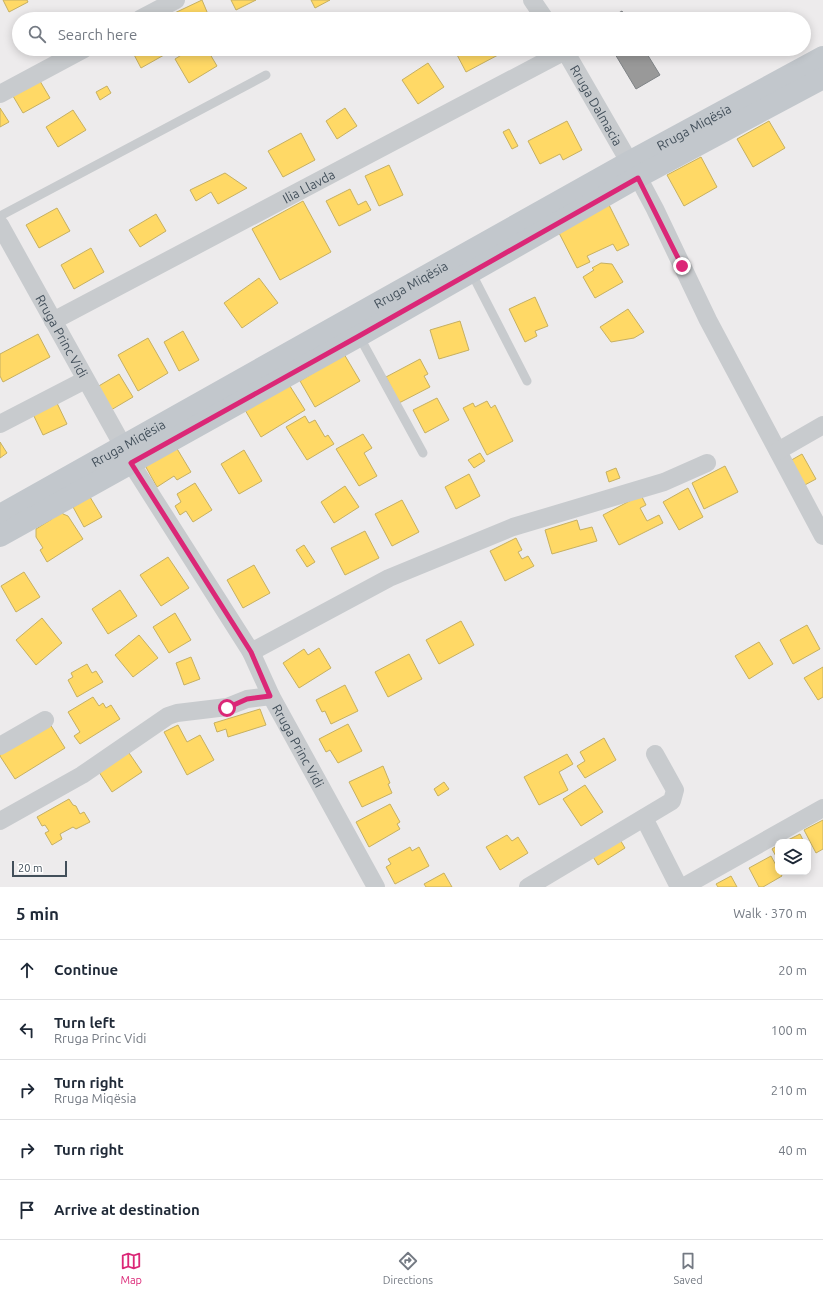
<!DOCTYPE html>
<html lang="en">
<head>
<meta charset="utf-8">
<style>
	:root { --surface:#fff; --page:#f2f2f3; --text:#1f2937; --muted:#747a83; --line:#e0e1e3; --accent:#db2777 }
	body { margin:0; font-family:Ubuntu,sans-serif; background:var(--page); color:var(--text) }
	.controls { position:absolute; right:12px; bottom:12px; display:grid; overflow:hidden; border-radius:8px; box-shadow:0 2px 10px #0003 }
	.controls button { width:36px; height:36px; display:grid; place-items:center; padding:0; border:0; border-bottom:1px solid var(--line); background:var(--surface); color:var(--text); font:20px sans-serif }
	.scale { position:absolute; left:12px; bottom:10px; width:55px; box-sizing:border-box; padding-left:4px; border:2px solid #424f5a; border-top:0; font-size:11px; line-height:14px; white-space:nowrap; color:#424f5a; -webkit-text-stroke:3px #fff; paint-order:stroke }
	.stop { position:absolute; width:12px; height:12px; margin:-9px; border:3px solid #db2777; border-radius:50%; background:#fff }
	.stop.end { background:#db2777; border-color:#fff; box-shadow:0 1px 4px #0008 }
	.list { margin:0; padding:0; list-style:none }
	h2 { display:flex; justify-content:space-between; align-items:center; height:52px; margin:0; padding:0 16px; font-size:17px }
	h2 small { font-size:13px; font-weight:400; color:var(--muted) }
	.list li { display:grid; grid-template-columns:26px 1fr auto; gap:12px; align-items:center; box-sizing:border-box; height:60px; padding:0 16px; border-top:1px solid var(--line) }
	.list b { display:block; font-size:15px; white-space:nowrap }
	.list p { margin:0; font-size:13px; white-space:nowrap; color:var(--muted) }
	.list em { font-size:13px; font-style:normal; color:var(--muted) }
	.icon { flex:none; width:22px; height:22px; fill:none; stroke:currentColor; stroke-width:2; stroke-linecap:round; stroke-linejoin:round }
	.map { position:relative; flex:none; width:823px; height:887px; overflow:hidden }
	.search { position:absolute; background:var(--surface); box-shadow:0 2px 10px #0003; left:12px; right:12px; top:12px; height:44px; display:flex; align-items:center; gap:10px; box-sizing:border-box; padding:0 14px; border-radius:22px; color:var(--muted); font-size:15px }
	.sheet { height:352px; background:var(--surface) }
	nav { display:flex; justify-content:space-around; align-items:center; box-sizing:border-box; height:56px; border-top:1px solid var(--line); background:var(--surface); font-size:11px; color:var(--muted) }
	nav a { display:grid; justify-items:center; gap:2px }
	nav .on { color:var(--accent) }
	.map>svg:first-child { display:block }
</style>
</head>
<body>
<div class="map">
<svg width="823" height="887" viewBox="0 0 823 887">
	<rect width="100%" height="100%" fill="#edebec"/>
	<g fill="#ffd966" stroke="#c6b062">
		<path d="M3 0H27L28 2 9 12Z"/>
		<path d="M202 0 210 19H165L164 18Z"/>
		<path d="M231 0H256L236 10Z"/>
		<path d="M311 0H330L315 8Z"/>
		<path d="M131 49H161L164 55 141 68Z"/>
		<path d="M191 49H207L217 66 189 83 175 59Z"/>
		<path d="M458 49H495L498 55 466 72 455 51Z"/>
		<path d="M428 63 444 87 418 104 402 80Z"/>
		<path d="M37 76 50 98 23 113 10 91Z"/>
		<path d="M107 86 111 93 100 100 96 92Z"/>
		<path d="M0 108 9 122 0 127Z"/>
		<path d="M345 108 357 126 337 139 326 121Z"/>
		<path d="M73 110 86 130 58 147 46 127Z"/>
		<path d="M567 121 582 150 563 160 560 154 540 164 528 141Z"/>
		<path d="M769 121 785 148 753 167 737 139Z"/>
		<path d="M509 129 518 146 512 149 503 132Z"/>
		<path d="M301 133 315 160 283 177 268 151Z"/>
		<path d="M701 157 717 187 684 206 667 175Z"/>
		<path d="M389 165 403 195 379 206 365 176Z"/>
		<path d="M225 173 247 188 218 204 211 192 196 201 190 190Z"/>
		<path d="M350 189 358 205 366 201 371 210 339 226 326 201Z"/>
		<path d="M303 201 331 252 280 280 252 229Z"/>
		<path d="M609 205 629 245 617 251 613 244 587 256 590 262 577 268 558 231Z"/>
		<path d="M57 208 70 231 39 248 26 225Z"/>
		<path d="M156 214 166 231 140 247 129 230Z"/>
		<path d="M91 248 104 272 74 289 61 265Z"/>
		<path d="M601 263 612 264 623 282 595 298 583 277 594 270 592 268Z"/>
		<path d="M259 278 278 303 242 328 224 303Z"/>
		<path d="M535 297 548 326 535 331 537 336 525 342 509 309Z"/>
		<path d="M628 309 644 332 634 338 611 342 600 327Z"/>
		<path d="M460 321 469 350 439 359 430 330Z"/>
		<path d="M183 331 199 360 179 371 164 342Z"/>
		<path d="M38 334 50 357 3 382 0 376V354Z"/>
		<path d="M148 338 168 373 138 391 118 355Z"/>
		<path d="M344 354 360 381 315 407 300 381Z"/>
		<path d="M420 359 428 374 424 376 430 387 399 403 386 377Z"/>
		<path d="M119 374 133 397 111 410 97 387Z"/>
		<path d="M288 383 305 410 261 437 245 410Z"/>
		<path d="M437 398 449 420 425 433 413 410Z"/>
		<path d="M56 401 67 424 43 435 32 412Z"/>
		<path d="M487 401 491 408 495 405 513 441 487 455 463 408 473 403 475 407Z"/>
		<path d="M305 416 309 423 315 420 325 437 328 435 334 444 307 460 286 427Z"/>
		<path d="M363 434 372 448 364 453 377 476 359 486 336 449Z"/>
		<path d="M0 442 7 453 0 458Z"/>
		<path d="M173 442 191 472 177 480 174 476 157 487 142 460Z"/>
		<path d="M244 450 262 481 239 494 221 464Z"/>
		<path d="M480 453 485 461 474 468 468 460Z"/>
		<path d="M802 454 816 479 801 487 788 462Z"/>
		<path d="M725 466 738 492 704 509 692 483Z"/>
		<path d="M616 468 620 478 609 482 606 472Z"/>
		<path d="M469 474 480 496 456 509 445 487Z"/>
		<path d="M195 483 212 510 193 522 186 511 180 515 175 506 181 502 177 494Z"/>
		<path d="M345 486 359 507 334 523 321 502Z"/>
		<path d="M688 488 703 517 679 530 663 502Z"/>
		<path d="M641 495 646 505 640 508 647 521 659 515 663 523 619 545 603 515Z"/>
		<path d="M90 497 102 517 84 527 73 507Z"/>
		<path d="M402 500 419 532 392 546 375 514Z"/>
		<path d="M59 507 63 514 68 516 83 539 47 562 40 550 43 548 36 537V529L52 519Z"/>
		<path d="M577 520 580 530 592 527 597 541 552 554 545 530Z"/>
		<path d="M365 531 379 558 345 575 331 548Z"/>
		<path d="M516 538 522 550 518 552 522 559 528 556 534 566 505 581 490 551Z"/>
		<path d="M304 545 315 562 307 567 296 550Z"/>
		<path d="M168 557 189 588 161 606 140 575Z"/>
		<path d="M254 565 270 593 243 608 227 580Z"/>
		<path d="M24 572 40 597 16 612 1 586Z"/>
		<path d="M120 590 137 616 108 634 92 609Z"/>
		<path d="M175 613 191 640 169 653 153 627Z"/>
		<path d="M42 618 62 643 36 665 16 640Z"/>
		<path d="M461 621 474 645 439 664 426 640Z"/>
		<path d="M807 625 820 649 793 664 780 640Z"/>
		<path d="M139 635 158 658 133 677 115 655Z"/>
		<path d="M759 642 773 664 749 679 735 656Z"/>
		<path d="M319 648 331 668 299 688 283 663 304 649 308 655Z"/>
		<path d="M409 654 422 679 388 697 375 672Z"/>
		<path d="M191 657 200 679 184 685 176 663Z"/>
		<path d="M87 664 92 673 96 671 103 682 77 697 68 680 73 677 71 673Z"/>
		<path d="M823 667V697L818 700 804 678Z"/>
		<path d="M345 685 358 711 331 724 325 711 322 712 316 700Z"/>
		<path d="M93 697 99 706 103 703 106 708 111 705 120 719 80 744 74 736 80 732 68 712Z"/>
		<path d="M260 709 266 725 228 737 226 729 217 732 214 723Z"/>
		<path d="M48 721 65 748 15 779 0 756V752Z"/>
		<path d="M348 724 362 751 338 763 330 750 326 752 319 739Z"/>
		<path d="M178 725 187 742 200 735 214 760 187 775 164 732Z"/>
		<path d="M604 738 616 760 585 778 577 766 585 761 580 752Z"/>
		<path d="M127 750 142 772 112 792 97 769Z"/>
		<path d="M567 754 573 764 559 772 568 790 539 805 524 777Z"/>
		<path d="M383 766 390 783 388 784 392 793 362 807 349 782Z"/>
		<path d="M444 782 449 789 438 796 434 789Z"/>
		<path d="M585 785 603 812 581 826 563 799Z"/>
		<path d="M69 799 73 805 76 806 80 814 84 812 90 822 76 829 73 827 60 834 62 839 52 845 45 833 49 831 45 825 42 826 37 817Z"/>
		<path d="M390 804 400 822 397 824 400 829 369 847 356 822Z"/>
		<path d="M823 820V849L816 853 804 830Z"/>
		<path d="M800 834 804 842H784Z"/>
		<path d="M507 835 512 841 518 837 528 853 500 870 486 847Z"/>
		<path d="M619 838 625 848 598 865 592 855Z"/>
		<path d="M778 845V860L772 849Z"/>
		<path d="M410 847 412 851 419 847 429 866 395 884 386 867 391 864 388 859Z"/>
		<path d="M771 856 778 869V872H780L782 876 763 887H759L749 868Z"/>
		<path d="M444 873 452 887H426L424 884Z"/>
		<path d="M731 876 737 887H718L716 884Z"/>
	</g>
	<g fill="#999" stroke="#7f8386">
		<path d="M622 11 627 19H608Z"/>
		<path d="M612 49H644L660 75 636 89Z"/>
	</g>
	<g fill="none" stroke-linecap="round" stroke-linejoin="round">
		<g stroke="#c8cbce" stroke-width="9">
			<path d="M0 216 266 75"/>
			<path d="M471 272 527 381"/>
			<path d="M359 336 423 453"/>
		</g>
		<g stroke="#c8cbce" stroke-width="18">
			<path d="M532 0 545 19"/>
			<path d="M140 19 176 0"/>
			<path id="s1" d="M564 49 638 177 655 209 708 320 823 536"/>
			<path d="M0 94 84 49"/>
			<path id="s2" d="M0 225 123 446"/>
			<path id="s3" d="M53 321 565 51"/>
			<path d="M0 424 85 380"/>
			<path d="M778 451 823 425"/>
			<path id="s4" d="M131 463 251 652 271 696 376 887"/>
			<path d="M251 652 389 578 513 527 664 482 707 463"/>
			<path d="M0 746 45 720"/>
			<path d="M644 818 679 887"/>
			<path d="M0 821 82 775 168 716 177 713 227 707 247 699 271 696"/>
			<path d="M528 887 672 801 675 790 655 754"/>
			<path d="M683 887 823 808"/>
		</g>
		<g stroke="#c2c7cc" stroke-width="22">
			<path id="s5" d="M0 515 629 162 823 57"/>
			<path d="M0 536 359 336 638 177 823 78"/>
		</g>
	</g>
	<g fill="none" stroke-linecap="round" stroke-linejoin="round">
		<path stroke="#db2777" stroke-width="5" d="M227 708 247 699 270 696 251 652 131 463 359 336 638 178 682 266"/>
	</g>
	<g text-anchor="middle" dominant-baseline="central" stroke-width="4" stroke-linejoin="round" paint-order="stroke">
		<g font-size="13" fill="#424f5a" stroke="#fff">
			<text stroke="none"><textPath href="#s1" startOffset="65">Rruga Dalmacia</textPath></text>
			<text stroke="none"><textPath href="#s5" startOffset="795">Rruga Miqësia</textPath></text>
			<text stroke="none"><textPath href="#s3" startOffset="289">Ilia Llavda</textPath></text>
			<text stroke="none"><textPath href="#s5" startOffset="471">Rruga Miqësia</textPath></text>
			<text stroke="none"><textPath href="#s2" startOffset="127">Rruga Princ Vidi</textPath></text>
			<text stroke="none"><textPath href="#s5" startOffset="147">Rruga Miqësia</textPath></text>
			<text stroke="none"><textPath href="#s4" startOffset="329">Rruga Princ Vidi</textPath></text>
		</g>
	</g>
</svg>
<div class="controls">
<button><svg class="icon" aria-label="layers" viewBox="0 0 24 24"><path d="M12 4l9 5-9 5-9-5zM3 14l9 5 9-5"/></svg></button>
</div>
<div class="scale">20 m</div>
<div class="stop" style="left:227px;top:708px"></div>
<div class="stop end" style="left:682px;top:266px"></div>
<div class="search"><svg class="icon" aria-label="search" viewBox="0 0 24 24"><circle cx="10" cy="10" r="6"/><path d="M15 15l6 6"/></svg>Search here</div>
</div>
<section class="sheet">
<h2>5 min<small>Walk · 370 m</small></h2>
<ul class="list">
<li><svg class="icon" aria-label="ahead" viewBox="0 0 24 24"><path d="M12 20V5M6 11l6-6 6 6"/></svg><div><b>Continue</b></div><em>20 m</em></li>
<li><svg class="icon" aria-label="left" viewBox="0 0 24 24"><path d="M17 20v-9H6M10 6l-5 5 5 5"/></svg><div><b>Turn left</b><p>Rruga Princ Vidi</p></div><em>100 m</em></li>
<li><svg class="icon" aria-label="right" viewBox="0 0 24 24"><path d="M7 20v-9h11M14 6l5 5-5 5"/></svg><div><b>Turn right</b><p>Rruga Miqësia</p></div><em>210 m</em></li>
<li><svg class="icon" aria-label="right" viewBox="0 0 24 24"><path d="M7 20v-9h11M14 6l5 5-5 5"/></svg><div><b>Turn right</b></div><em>40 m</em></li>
<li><svg class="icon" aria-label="arrive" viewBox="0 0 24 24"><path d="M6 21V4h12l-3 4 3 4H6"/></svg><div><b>Arrive at destination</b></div></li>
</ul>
</section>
<nav>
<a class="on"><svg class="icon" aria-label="map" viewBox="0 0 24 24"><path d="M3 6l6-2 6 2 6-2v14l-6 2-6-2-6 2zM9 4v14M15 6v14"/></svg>Map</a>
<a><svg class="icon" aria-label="directions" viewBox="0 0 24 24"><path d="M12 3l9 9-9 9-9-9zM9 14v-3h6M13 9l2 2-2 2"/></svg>Directions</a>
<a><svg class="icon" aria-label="saved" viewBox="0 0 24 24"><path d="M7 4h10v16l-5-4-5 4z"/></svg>Saved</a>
</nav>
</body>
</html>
